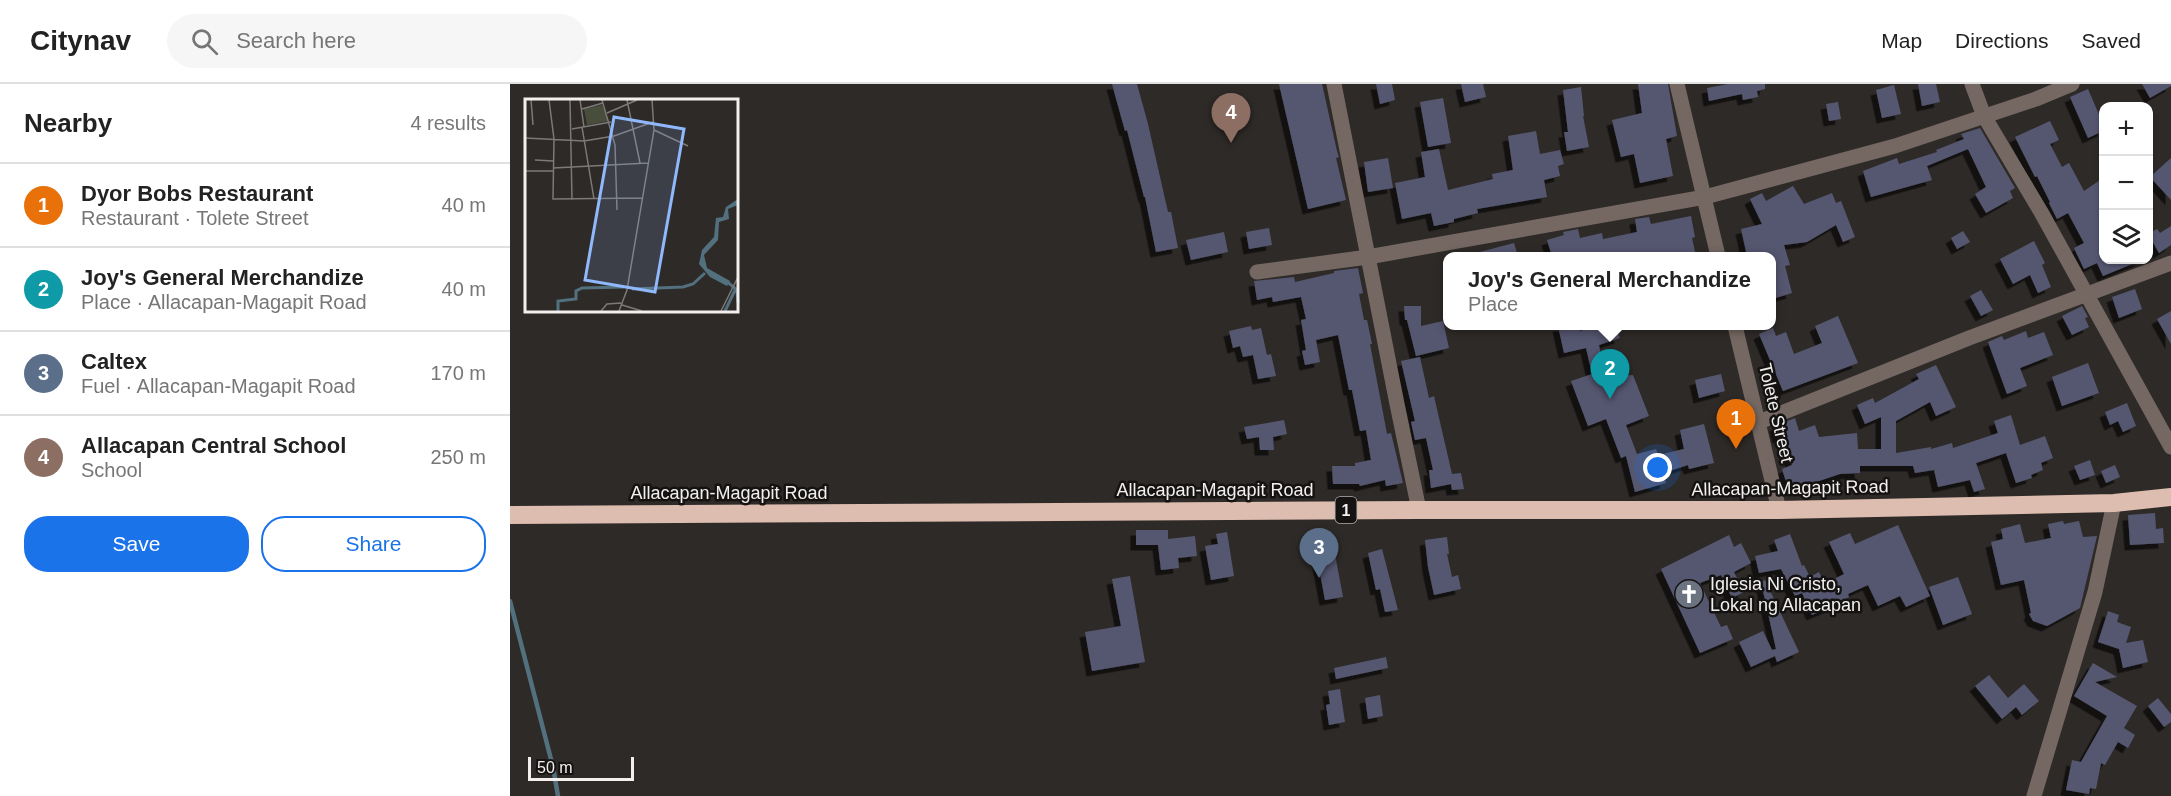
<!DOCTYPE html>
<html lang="en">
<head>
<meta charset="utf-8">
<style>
	:root { --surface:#fff; --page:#f6f6f6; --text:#222; --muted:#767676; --line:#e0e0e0; --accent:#1a73e8 }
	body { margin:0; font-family:Arial,sans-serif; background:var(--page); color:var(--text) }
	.controls { position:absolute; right:18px; top:18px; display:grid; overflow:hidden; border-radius:12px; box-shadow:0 2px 4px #0004 }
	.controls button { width:54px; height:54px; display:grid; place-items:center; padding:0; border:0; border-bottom:2px solid var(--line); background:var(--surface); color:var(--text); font:30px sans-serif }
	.scale { position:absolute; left:18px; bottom:15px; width:106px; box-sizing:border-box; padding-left:6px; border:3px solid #f2efee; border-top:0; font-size:16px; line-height:21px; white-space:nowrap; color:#f2efee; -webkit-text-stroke:4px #151312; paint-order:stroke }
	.you { position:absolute; left:1148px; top:384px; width:21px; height:21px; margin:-15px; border:4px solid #fff; border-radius:50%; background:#1a73e8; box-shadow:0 0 0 9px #1a73e833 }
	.badge { display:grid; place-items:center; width:39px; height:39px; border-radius:50%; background:var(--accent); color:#fff; font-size:20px; font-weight:700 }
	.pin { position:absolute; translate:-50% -50px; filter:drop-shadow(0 2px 3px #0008) }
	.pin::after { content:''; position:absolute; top:32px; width:21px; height:18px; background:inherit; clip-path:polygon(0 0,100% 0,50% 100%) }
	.popup { position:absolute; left:933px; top:168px; width:333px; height:78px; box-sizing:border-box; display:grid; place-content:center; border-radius:12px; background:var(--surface); filter:drop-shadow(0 2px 4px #0005); font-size:20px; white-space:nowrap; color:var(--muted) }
	.popup b { font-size:22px; color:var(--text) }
	.popup::after { content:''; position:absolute; left:50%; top:100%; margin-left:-12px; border:12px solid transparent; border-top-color:var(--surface) }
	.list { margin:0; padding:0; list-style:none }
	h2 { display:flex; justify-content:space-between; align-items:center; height:78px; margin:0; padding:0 24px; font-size:26px }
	h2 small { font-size:20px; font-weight:400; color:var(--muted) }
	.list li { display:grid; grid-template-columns:39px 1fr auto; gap:18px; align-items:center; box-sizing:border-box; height:84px; padding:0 24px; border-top:2px solid var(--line) }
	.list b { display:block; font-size:22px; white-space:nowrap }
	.list p { margin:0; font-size:20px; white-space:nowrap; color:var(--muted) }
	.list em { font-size:20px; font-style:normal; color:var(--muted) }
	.actions { display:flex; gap:12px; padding:18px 24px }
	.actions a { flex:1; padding:14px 0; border:2px solid var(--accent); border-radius:24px; text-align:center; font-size:21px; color:var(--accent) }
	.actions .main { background:var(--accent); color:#fff }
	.icon { flex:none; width:33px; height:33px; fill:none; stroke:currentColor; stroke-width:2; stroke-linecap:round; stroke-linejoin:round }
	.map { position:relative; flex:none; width:1661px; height:712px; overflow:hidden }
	header { display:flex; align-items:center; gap:36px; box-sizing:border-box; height:84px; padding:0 30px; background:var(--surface); border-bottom:2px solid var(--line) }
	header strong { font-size:28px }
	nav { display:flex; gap:33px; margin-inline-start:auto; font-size:21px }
	.search { width:420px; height:54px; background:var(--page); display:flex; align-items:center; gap:15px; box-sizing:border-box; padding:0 21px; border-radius:33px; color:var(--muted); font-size:22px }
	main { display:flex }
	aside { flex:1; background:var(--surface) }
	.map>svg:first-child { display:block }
</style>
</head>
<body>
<header>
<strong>Citynav</strong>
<div class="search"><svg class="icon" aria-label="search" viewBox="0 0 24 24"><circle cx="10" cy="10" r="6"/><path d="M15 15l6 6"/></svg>Search here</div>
<nav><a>Map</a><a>Directions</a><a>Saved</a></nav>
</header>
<main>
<aside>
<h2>Nearby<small>4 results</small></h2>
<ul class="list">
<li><span class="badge" style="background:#e8710a">1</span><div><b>Dyor Bobs Restaurant</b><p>Restaurant · Tolete Street</p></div><em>40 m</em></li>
<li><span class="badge" style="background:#0f9aa8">2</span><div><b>Joy's General Merchandize</b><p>Place · Allacapan-Magapit Road</p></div><em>40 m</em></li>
<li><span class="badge" style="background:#5c6f8a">3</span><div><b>Caltex</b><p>Fuel · Allacapan-Magapit Road</p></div><em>170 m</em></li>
<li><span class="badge" style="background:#8d6e63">4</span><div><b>Allacapan Central School</b><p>School</p></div><em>250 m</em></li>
</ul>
<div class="actions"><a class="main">Save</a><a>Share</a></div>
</aside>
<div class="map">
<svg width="1661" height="712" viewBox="0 0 1661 712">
	<defs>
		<filter id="shadow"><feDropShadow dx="-5.5" dy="5.5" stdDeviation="0" flood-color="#0009"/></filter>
	</defs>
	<rect width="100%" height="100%" fill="#2e2a28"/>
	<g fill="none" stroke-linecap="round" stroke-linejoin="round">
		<path stroke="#53707f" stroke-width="4.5" d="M0 517 43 683 48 712"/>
	</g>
	<g fill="#555770" filter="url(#shadow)">
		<path d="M602 0H627L638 40 658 128H661L668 164 646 168 635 113H634L617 46 615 47Z"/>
		<path d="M769 0H812L827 67 829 73 826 74 836 116 798 125Z"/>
		<path d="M866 0H882L885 16 870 20Z"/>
		<path d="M951 0H973L976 13 955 18Z"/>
		<path d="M1128 0H1158L1167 52 1156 55 1163 92 1130 99 1124 70 1111 73 1102 36 1132 29Z"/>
		<path d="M1218 0H1255V5L1247 7 1248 13 1233 16 1232 10 1199 17 1197 4Z"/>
		<path d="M1408 0H1426L1430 18 1412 22Z"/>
		<path d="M1632 0H1661V2L1640 14Z"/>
		<path d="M1384 1 1391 30 1372 34 1366 6Z"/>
		<path d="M1071 3 1074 32H1073L1079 63 1057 67 1054 48H1058L1053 6Z"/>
		<path d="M1578 5 1593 40V47L1578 54 1560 13Z"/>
		<path d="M933 14 941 59 918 63 910 18Z"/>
		<path d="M1328 18 1331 35 1319 37 1316 20Z"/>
		<path d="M1540 37 1549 56 1540 60 1552 83 1559 79 1574 107 1593 94V176H1632L1593 192 1587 179 1574 185 1564 164 1574 159 1558 129 1547 135 1539 119 1540 118 1527 92 1525 93 1505 53Z"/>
		<path d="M1470 44 1505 104 1500 107 1503 114 1476 129 1465 110 1476 103 1458 65 1417 82 1422 96 1361 113 1353 87 1387 74 1389 80 1427 68 1426 66 1454 55 1451 50Z"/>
		<path d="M1026 47 1030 70 1050 66 1054 80 1048 82 1050 92 1034 96 1037 113 967 125 968 129 944 135V138L924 142 921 129 892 135 885 99 915 93 911 68 929 65 938 106 983 95 982 90 1003 86 998 52Z"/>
		<path d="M878 74 883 104 858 108 854 78Z"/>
		<path d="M1661 74V116L1640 93Z"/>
		<path d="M1283 102 1294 120 1322 109 1326 119 1331 117 1345 153 1333 158 1326 141 1297 158 1274 161 1280 181 1275 182 1282 209 1262 215V172H1237L1231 145 1252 140 1240 115 1252 109 1256 117Z"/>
		<path d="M1181 132 1185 153 1182 154 1186 172H1077V170L1059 172 1058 168 1042 172 1037 156 1054 151 1053 148 1068 145 1070 154 1092 149 1093 155 1127 148 1125 135 1139 133 1141 140Z"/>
		<path d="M1661 142V161L1649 169 1638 150 1647 145 1650 149Z"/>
		<path d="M759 144 762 161 739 165 736 148Z"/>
		<path d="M1453 147 1460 158 1447 165 1441 154Z"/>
		<path d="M714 148 718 168 681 176 676 156Z"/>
		<path d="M1524 157 1535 179 1532 181 1541 203 1528 209 1520 191 1503 200 1490 175Z"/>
		<path d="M1004 159 1008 172H967L966 169Z"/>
		<path d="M848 184 853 209 849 210 854 236H857L862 260H860L877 350 881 349 893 399 876 402 875 396 850 402 849 400H823L822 382H845V379L861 376 856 346 850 347 842 306H839L828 251 806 256 810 278 795 281 792 267 796 266 791 236 796 235 791 213 763 218 762 213 747 216 744 197 784 193 785 198 824 189V187Z"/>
		<path d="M1625 205 1632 225 1609 234 1602 213Z"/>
		<path d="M1471 206 1483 226 1471 232 1460 212Z"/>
		<path d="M894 222H911V242L933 237 939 264 906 272 897 236H895Z"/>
		<path d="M1572 222 1578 233 1575 234 1579 243 1562 251 1552 232Z"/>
		<path d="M1661 227V260L1647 235Z"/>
		<path d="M1328 232 1348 279 1273 307 1249 250 1263 244 1266 252 1276 248 1284 270 1312 259 1305 242Z"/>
		<path d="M741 242 742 246 751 244 757 271 761 270 766 292 748 295 743 271 733 273 730 262 723 264 719 247Z"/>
		<path d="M1048 242H1069L1070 247 1087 242H1105L1110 254 1089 261 1094 285 1107 280 1111 292 1123 291 1139 332 1116 341 1127 370 1146 365 1148 371 1174 365 1170 346 1194 340 1204 379 1179 385 1178 381 1153 389 1156 399 1125 408 1116 372 1111 374 1096 335 1078 342 1061 297 1082 290 1076 264 1054 269Z"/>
		<path d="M1516 247 1518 254 1534 248 1543 271 1510 284 1517 302 1497 310 1478 258 1492 252 1494 256Z"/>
		<path d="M910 273 919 314 924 312 942 390 951 389 954 405 942 406 941 400 921 404 919 386H923L916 354 905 356 901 338 905 337 891 277Z"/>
		<path d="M1578 279 1589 309 1552 322 1542 293Z"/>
		<path d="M1426 281 1446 323 1426 332 1420 318 1386 337V369L1421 363V365L1442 359 1443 364 1488 349 1484 337 1501 331 1510 361 1535 352 1543 374 1531 379 1533 386 1521 391 1522 394 1506 399 1496 369 1466 379 1475 405 1464 408 1460 396 1428 403 1424 386 1405 389 1403 382H1350V389L1330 390 1279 407 1272 385 1282 381 1272 353 1268 354 1265 342 1285 334 1289 347 1305 341 1309 353 1347 349 1348 365H1371V333L1355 340 1347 321 1363 314 1365 319 1409 295 1406 290Z"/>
		<path d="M1211 290 1215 307 1189 314 1185 296Z"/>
		<path d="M1617 319 1626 342 1613 348 1608 337 1600 341 1595 328Z"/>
		<path d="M774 336 777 350 763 353 764 366H750L749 353 737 355 734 343Z"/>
		<path d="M1580 376 1585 391 1570 396 1564 382Z"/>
		<path d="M1605 381 1610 393 1596 399 1591 387Z"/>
		<path d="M1645 429 1646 445 1653 444 1654 459 1620 461 1618 431Z"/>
		<path d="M1553 437 1554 440 1569 437 1573 453 1587 452 1570 524 1537 542 1523 537 1519 530 1521 529 1514 496 1491 501 1481 458 1493 455 1491 445 1510 440 1515 459 1541 454 1538 440Z"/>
		<path d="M1388 441 1420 512 1396 523 1390 512 1368 522 1358 501 1338 510 1339 513 1321 523 1302 531 1292 509 1285 512 1271 485 1249 489 1245 472 1268 467 1264 456 1280 450 1292 482 1294 481 1300 493 1309 488 1315 500 1334 490 1319 458 1340 449 1345 460Z"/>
		<path d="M626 446H658V455L685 452 687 472 668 474 669 484 651 486 648 461H626Z"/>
		<path d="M717 448 724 492 701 496 695 462 708 460 706 450Z"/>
		<path d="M1219 451 1224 463 1231 459 1241 479 1224 488 1234 508 1222 514 1211 491 1190 499 1211 543 1217 541 1223 555 1190 569 1151 485Z"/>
		<path d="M937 453 939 470H937L942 493 948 491 951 505 924 511 918 483 915 456Z"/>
		<path d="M824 465 833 513 815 516 806 468Z"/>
		<path d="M872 465 888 526 875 528 870 505 866 506 858 469Z"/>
		<path d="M620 492 635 578 582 587 575 548 611 542 602 495Z"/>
		<path d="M1448 493 1462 530 1433 541 1419 503Z"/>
		<path d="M1255 496 1289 568 1267 578 1265 572 1241 583 1229 558 1253 547 1262 566 1266 565 1251 498Z"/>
		<path d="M1598 527 1609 531 1607 538 1621 543 1616 559 1633 556 1638 578 1613 584 1609 565 1588 558Z"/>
		<path d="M876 573 878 584 826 595 824 584Z"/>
		<path d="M1583 579 1607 593 1585 598 1627 622 1614 644 1625 651 1618 664 1608 658 1595 681 1591 679 1586 705 1580 704 1579 710 1556 706 1562 676 1571 678 1597 632 1564 612Z"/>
		<path d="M1479 591 1498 614 1514 600 1529 617 1512 631 1506 623 1492 635 1465 602Z"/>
		<path d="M830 605 835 638 819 641 816 621 820 620 818 607Z"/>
		<path d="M870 611 873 632 858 635 855 614Z"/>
		<path d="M1648 614 1661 630V638L1654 643 1638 622Z"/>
	</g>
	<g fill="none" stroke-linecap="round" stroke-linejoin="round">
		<g stroke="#756862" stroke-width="15">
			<path d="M824 0 887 320 909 426"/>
			<path d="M1167 0 1208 172"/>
			<path d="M1462 0 1474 32 1531 128 1661 363"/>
			<path d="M747 188 858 173 1195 113 1385 62 1526 15 1562 0"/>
			<path d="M1225 242 1269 426"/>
			<path d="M1249 338 1459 254 1661 179"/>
			<path d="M1524 712 1585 508 1604 419"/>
		</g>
		<path stroke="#ddbdaf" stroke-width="18" d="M0 431 909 426H1269L1604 419 1661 413"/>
	</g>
	<defs>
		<g id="church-disc" transform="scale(1.5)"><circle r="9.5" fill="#6b7280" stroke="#151312"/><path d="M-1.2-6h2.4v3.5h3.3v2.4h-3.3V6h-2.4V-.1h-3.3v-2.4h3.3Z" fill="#fff"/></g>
	</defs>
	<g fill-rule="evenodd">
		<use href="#church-disc" x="1179" y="510"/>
	</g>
	<g text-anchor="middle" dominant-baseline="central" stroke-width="5" stroke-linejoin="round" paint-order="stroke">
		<rect fill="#151312" stroke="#b0adac" stroke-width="1.5" x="825.5" y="413" width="21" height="26" rx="4.5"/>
		<g font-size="16" font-weight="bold" fill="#f2efee">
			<text x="836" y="426">1</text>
		</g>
		<g font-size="18" fill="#f2efee" stroke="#151312">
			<text transform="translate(1266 329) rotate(77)">Tolete Street</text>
			<text transform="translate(1280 404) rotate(-1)">Allacapan-Magapit Road</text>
			<text x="705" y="406">Allacapan-Magapit Road</text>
			<text x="219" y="409">Allacapan-Magapit Road</text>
		</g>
		<g font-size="18" fill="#f2efee" stroke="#151312" text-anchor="start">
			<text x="1200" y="500">Iglesia Ni Cristo,<tspan x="1200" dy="21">Lokal ng Allacapan</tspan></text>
		</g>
	</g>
	<g transform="translate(15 15)">
		<rect width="213" height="213" fill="#2e2a28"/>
		<path d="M77 6 84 22 62 26 59 10Z" fill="#484d3c"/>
		<path d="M213 100V106L203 110 204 120 194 123 193 141 179 156 182 169 205 182 202 187 185 178 174 165 177 151 189 138 191 119 198 118 201 108Z" fill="#53707f"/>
		<path fill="none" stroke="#53707f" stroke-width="3" d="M200 181 212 191 213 204M107 190 158 188 168 185 180 174M33 212V202L51 200V192L57 189 99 188M200 212 211 189"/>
		<path fill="none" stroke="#7c7977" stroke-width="1.5" d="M6 1 8 26M24 1 29 40 28 100 117 99M45 1 47 101M55 1 59 28M77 1 90 46 92 111M102 1 115 64M57 10 78 4M82 14 112 1M57 28 69 100M47 30 86 23M129 31 163 47M0 39 59 42 89 37 128 23M10 61 28 62M28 69 123 64M0 72H28M97 206 117 212M76 212 82 205 96 204M94 212 102 191 129 31 127 1M196 212 213 178"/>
		<path fill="#8fb8fd" fill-opacity="0.15" stroke="#8fb8fd" stroke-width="3" d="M89 18 159 30 130 193 60 181Z"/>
		<rect width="213" height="213" fill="none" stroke="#f2efee" stroke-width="3"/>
	</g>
</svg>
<div class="controls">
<button>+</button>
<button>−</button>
<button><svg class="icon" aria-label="layers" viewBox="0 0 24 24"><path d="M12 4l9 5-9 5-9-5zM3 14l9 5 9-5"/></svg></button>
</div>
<div class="scale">50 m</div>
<div class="you"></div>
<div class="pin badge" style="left:1226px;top:365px;background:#e8710a">1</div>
<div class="pin badge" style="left:1100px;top:315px;background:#0f9aa8">2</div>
<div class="popup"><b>Joy's General Merchandize</b>Place</div>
<div class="pin badge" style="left:809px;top:494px;background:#5c6f8a">3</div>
<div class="pin badge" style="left:721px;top:59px;background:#8d6e63">4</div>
</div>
</main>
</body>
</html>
